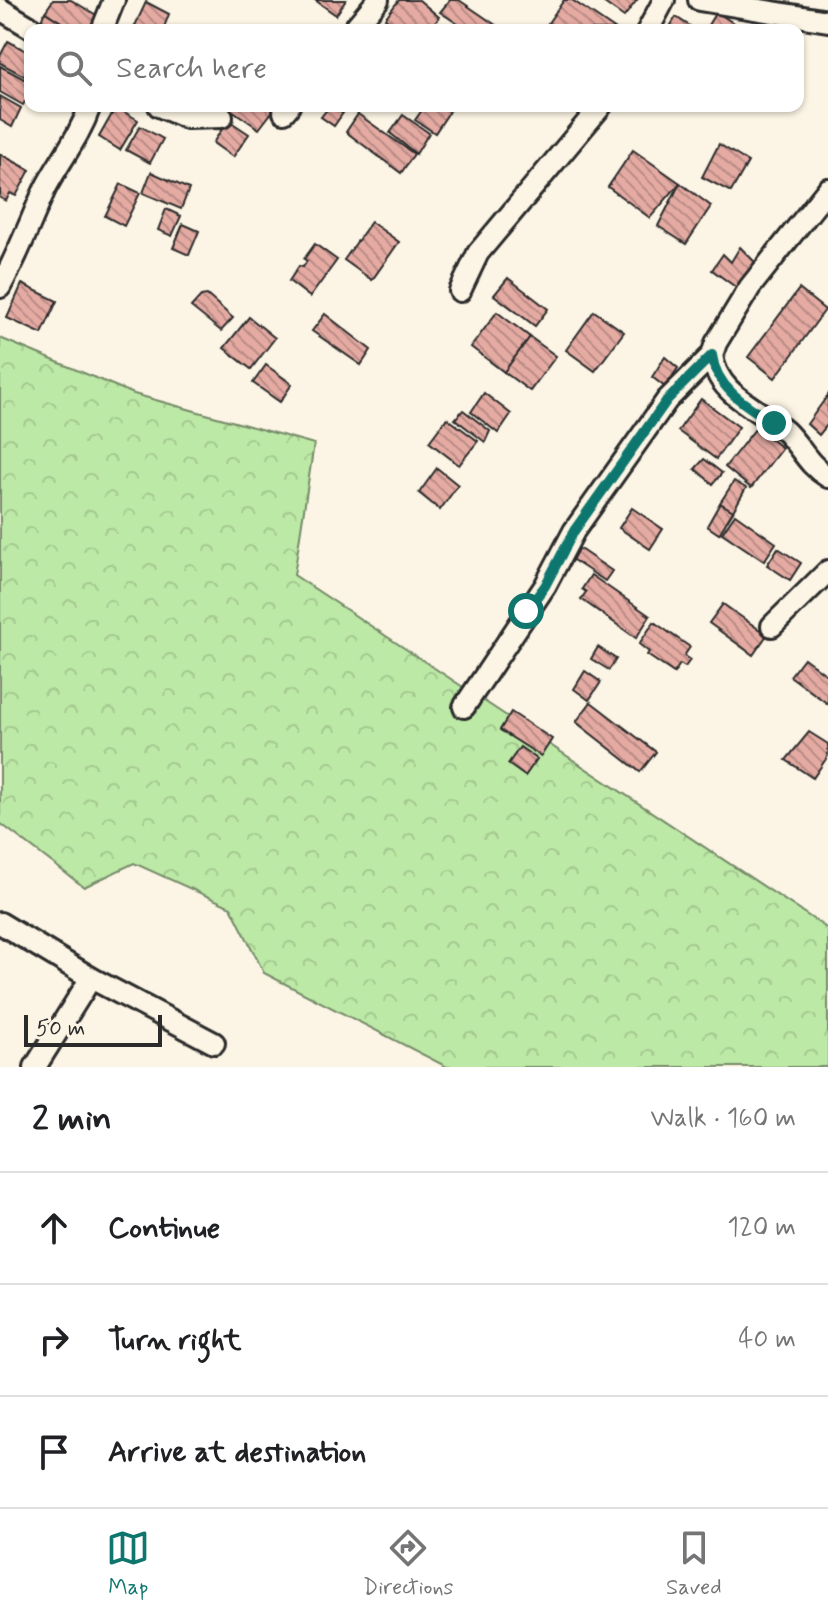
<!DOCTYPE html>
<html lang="en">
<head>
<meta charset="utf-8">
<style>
	:root { --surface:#fff; --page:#f6f6f6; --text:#202124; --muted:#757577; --line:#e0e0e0; --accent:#0f766e }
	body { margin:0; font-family:Mynerve,sans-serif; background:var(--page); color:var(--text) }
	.scale { position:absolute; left:24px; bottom:20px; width:138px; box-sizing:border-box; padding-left:8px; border:4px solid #2b2b2b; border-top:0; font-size:22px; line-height:28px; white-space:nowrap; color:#2b2b2b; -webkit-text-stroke:6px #fcf5e5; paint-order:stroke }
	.stop { position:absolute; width:24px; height:24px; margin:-18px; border:6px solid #0f766e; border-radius:50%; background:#fff }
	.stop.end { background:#0f766e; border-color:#fff; box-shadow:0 2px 8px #0008 }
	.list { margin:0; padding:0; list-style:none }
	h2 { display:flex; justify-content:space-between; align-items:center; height:104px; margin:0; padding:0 32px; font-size:34px }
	h2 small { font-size:26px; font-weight:400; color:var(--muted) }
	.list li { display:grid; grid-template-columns:52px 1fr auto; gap:24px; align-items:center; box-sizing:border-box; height:112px; padding:0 32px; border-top:2px solid var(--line) }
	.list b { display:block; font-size:30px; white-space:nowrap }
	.list em { font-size:26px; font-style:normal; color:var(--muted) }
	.icon { flex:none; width:44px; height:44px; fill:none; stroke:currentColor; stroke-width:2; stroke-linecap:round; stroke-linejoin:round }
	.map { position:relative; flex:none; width:828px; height:1067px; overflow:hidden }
	.search { position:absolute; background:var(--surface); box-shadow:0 2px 6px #0004; left:24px; right:24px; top:24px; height:88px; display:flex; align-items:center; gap:20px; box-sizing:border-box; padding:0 28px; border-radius:16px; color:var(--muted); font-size:30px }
	.sheet { height:440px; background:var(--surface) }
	nav { display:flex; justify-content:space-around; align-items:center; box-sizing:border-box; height:112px; border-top:2px solid var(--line); background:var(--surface); font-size:22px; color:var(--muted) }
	nav a { display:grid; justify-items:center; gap:4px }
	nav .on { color:var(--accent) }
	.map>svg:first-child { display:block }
</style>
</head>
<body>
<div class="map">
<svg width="828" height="1067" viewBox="0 0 828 1067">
	<defs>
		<pattern id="forest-crowns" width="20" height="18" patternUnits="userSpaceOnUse" patternTransform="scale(2)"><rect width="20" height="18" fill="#bde9a6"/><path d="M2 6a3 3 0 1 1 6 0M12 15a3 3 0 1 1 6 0" fill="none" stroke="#a3c88f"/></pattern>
		<pattern id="building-back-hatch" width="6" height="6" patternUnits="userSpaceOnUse" patternTransform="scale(2)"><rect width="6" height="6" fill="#e5aba3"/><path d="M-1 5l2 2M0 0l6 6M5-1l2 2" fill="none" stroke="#ba8b85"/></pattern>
	</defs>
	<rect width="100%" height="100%" fill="#fcf5e5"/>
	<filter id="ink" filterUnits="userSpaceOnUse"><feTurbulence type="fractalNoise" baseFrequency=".0125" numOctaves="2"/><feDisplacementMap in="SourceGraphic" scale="16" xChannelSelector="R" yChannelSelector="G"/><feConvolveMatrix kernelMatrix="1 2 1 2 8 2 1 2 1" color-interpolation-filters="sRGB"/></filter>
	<g filter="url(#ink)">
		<path fill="url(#forest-crowns)" stroke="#748a68" stroke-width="2" d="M0 338 134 394 314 444 294 575 828 929V1067H447L264 973 231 907 134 863 84 887 0 823Z"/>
		<g fill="url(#building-back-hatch)" stroke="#2b2b2b" stroke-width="2">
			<path d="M53 0H71L98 16 89 30H74L45 12Z"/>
			<path d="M315 0H346L336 15Z"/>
			<path d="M399 0H419L439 17 431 30H402L385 18Z"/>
			<path d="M450 0H459L503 30H467L440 12Z"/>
			<path d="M564 0H572L616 30H559L548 23Z"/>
			<path d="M600 0H637L624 17Z"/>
			<path d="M146 2 169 14 163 30H133Z"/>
			<path d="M45 12 74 30H46L38 25Z"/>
			<path d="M716 12 740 27 738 30H705Z"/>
			<path d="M676 17 696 30H668Z"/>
			<path d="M8 41 30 53V79L0 63V56Z"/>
			<path d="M0 66 30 82V93L23 105 0 92Z"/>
			<path d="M0 96 21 108 12 127 0 120Z"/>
			<path d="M230 106H272L275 108 259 129 229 108Z"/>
			<path d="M425 106H453L435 133 415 120Z"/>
			<path d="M116 107 138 120 120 150 99 137Z"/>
			<path d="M329 107 343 113 334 126 321 117Z"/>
			<path d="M358 114 414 154 401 173 346 132Z"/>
			<path d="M403 115 429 133 416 154 390 133Z"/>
			<path d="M228 120 249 134 233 157 213 143Z"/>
			<path d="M140 126 163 139 150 163 126 150Z"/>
			<path d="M719 144 748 162 731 192 702 177Z"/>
			<path d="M633 150 680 183 650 218 608 187Z"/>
			<path d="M0 154 30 170 16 196 10 193 6 201 0 198Z"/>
			<path d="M151 172 189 189 181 209 143 193Z"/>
			<path d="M680 183 711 206 686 244 658 226Z"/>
			<path d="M121 184 140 193 124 226 105 216Z"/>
			<path d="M166 209 181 216 172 236 158 230Z"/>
			<path d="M371 222 399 242 372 280 344 260Z"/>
			<path d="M183 224 199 231 189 255 173 248Z"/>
			<path d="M315 244 337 260 310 297 289 281 299 266 303 267 307 261 304 259Z"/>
			<path d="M740 247 755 262 737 288 712 270 723 254 731 262Z"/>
			<path d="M508 278 548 309 535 326 494 295Z"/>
			<path d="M22 284 57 301 42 334 7 318Z"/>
			<path d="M799 289 825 310 775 378 748 357Z"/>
			<path d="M207 295 233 318 221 331 191 307 201 296Z"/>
			<path d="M594 311 624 332 595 371 566 350Z"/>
			<path d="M497 312 530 337 504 372 471 347Z"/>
			<path d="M325 314 371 350 361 365 312 331Z"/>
			<path d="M249 317 275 338 251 369 224 348Z"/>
			<path d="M530 337 556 356 530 391 504 372Z"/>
			<path d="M665 357 678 368 665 387 652 377Z"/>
			<path d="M266 365 292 384 280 402 253 383Z"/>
			<path d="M484 393 511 414 498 433 471 412Z"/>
			<path d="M828 395V424L819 435 807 424Z"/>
			<path d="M701 399 739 427 716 459 678 431Z"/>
			<path d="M463 410 490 431 485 442 455 419Z"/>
			<path d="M447 418 478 441 459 465 429 442Z"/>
			<path d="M756 428 782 448 751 488 725 467Z"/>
			<path d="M704 459 722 473 713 484 695 469Z"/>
			<path d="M437 468 458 485 440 510 419 493Z"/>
			<path d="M734 481 746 488 733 511 720 503Z"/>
			<path d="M720 503 733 511 719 534 707 526Z"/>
			<path d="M632 508 663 529 650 549 619 528Z"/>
			<path d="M735 514 776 543 764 561 722 533Z"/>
			<path d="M577 547 612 571 605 581 570 558Z"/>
			<path d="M778 548 801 563 790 580 767 565Z"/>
			<path d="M591 575 650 616 636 638 581 599 586 592 582 589Z"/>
			<path d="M723 604 767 635 753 655 709 623Z"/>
			<path d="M654 622 690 647 684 656 690 660 685 667 680 664 674 673 647 655 649 652 639 644Z"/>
			<path d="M598 647 616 659 609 670 591 659Z"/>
			<path d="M804 658 828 676V704L790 676Z"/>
			<path d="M585 671 601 682 589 700 574 689Z"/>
			<path d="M591 702 656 752 640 772 576 722Z"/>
			<path d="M511 712 552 739 541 756 500 730Z"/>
			<path d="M809 732 828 744V756L813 778 786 760Z"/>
			<path d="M520 747 537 759 525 776 508 764Z"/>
		</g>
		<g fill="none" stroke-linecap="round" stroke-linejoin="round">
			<g stroke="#2b2b2b" stroke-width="26">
				<g id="minor">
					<path d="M699 0 828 21"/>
					<path d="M0 9 35 30"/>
					<path d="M102 30 114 0"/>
					<path d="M353 30 378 0"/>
					<path d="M648 30 664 0"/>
					<path d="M159 106 187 118 222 117"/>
					<path d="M284 112 289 106"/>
					<path d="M0 287C18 255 30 222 45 189 60 160 79 138 90 106"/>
					<path d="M460 291 478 253 601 106"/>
					<path d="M712 355C717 396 758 407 786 432 802 448 807 464 828 477"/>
					<path d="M772 626 828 571"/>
					<path d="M464 707 545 586 574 531 667 400 712 355 716 343 750 287 828 189"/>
					<path d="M0 923 91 978 214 1043"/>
					<path d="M35 1067 91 978"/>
				</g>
			</g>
			<use href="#minor" stroke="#fcf5e5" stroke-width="20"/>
		</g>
	</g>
	<g fill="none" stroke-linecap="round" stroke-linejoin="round" filter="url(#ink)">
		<path stroke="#0f766e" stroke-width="10" d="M526 611 545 586 574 531 667 400 712 355C716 389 747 406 774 423"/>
	</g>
</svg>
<div class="scale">50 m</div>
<div class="stop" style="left:526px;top:611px"></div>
<div class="stop end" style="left:774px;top:423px"></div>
<div class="search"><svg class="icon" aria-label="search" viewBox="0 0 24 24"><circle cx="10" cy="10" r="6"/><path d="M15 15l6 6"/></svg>Search here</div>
</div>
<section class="sheet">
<h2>2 min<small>Walk · 160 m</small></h2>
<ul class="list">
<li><svg class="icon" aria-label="ahead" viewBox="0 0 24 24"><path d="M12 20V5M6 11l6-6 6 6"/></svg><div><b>Continue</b></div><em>120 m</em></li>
<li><svg class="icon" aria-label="right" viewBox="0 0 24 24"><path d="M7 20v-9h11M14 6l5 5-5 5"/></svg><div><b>Turn right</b></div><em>40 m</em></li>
<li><svg class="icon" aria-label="arrive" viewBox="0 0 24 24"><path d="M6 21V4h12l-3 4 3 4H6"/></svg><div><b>Arrive at destination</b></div></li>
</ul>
</section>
<nav>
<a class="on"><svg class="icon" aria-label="map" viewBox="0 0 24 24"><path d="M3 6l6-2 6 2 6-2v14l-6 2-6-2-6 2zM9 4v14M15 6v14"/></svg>Map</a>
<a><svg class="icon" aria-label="directions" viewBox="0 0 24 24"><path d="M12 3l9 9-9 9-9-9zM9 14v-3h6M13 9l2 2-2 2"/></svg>Directions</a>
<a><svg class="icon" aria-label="saved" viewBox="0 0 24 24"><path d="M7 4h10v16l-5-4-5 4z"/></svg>Saved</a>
</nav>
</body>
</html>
